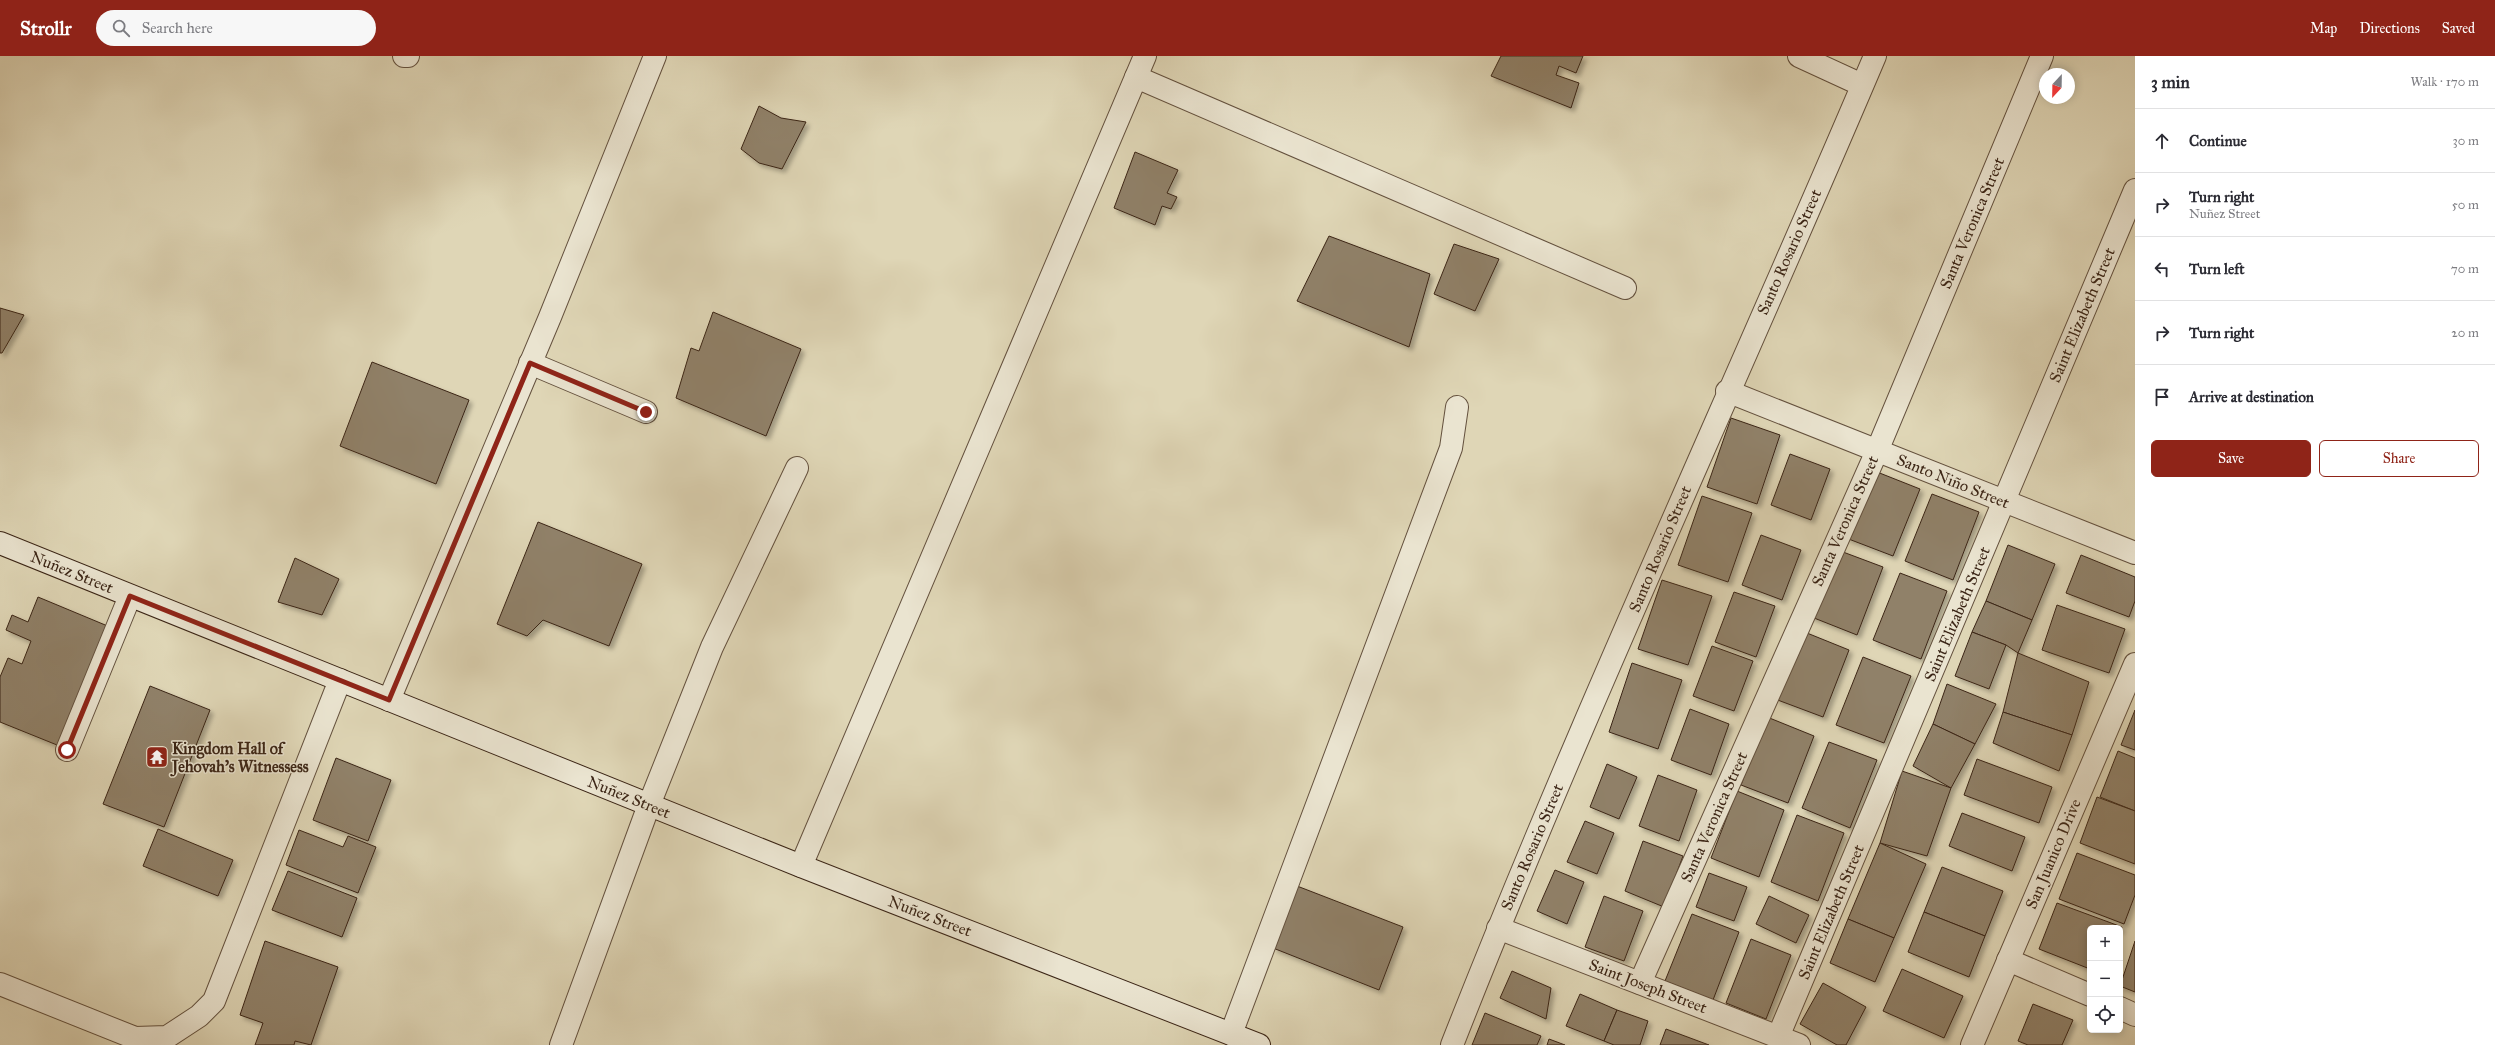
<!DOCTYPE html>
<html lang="en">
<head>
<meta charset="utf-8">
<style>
	:root { --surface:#fff; --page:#f7f7f7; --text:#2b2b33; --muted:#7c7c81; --line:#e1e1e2; --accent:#8f2418 }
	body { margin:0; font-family:"IM FELL Great Primer",serif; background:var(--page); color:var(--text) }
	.controls { position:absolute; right:12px; bottom:12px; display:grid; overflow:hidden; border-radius:6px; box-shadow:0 2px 10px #0003 }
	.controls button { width:36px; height:36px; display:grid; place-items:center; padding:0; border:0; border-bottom:1px solid var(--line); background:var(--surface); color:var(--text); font:20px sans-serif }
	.compass { position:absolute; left:2039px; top:12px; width:36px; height:36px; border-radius:50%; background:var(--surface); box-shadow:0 2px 10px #0003; rotate:202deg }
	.stop { position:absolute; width:12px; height:12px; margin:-9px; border:3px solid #8f2418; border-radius:50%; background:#fff }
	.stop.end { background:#8f2418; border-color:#fff; box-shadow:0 1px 4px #0008 }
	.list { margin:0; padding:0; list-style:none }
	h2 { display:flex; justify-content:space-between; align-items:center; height:52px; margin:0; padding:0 16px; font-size:17px }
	h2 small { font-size:13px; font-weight:400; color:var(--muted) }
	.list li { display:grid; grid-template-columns:26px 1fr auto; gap:12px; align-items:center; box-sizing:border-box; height:64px; padding:0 16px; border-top:1px solid var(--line) }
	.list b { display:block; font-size:15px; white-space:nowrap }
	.list p { margin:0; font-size:13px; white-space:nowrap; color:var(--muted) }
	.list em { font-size:13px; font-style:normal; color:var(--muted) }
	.actions { display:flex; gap:8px; padding:12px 16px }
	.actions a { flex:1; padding:9px 0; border:1px solid var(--accent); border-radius:6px; text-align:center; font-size:14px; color:var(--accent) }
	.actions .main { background:var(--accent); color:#fff }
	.icon { flex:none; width:22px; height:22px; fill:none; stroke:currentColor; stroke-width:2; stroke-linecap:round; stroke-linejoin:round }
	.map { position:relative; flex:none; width:2135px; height:989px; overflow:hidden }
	header { display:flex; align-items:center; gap:24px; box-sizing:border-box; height:56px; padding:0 20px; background:var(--accent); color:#fff }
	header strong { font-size:19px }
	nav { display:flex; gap:22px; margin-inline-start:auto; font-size:14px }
	.search { width:280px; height:36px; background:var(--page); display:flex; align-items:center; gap:10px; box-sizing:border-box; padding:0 14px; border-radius:22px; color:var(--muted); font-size:15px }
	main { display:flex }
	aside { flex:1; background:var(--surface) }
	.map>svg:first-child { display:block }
</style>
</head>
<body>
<header>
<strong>Strollr</strong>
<div class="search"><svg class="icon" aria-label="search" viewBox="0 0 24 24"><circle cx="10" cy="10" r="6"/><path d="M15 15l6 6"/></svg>Search here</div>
<nav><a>Map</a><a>Directions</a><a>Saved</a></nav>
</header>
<main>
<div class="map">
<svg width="2135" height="989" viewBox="0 0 2135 989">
	<defs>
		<filter id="shadow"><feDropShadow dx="3.5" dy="3.5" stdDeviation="2" flood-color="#0004"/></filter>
	</defs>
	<rect width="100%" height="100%" fill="#dfd6b6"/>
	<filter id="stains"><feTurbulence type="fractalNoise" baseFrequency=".005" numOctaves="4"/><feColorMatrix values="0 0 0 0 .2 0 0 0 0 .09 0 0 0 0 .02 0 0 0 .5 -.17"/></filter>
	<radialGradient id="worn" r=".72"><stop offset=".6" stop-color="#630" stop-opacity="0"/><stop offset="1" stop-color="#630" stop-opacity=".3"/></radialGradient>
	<g fill="#908169" stroke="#3b2516" filter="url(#shadow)">
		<path d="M1501 0H1583L1576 17 1559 10 1556 19 1579 27 1571 52 1491 20Z"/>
		<path d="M759 50 781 62 806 66 782 113 759 107 741 93Z"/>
		<path d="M1135 96 1178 114 1167 137 1177 141 1171 153 1162 150 1155 169 1114 152Z"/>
		<path d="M1329 180 1430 218 1409 291 1297 245Z"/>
		<path d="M1454 188 1499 203 1475 255 1434 238Z"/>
		<path d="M0 252 24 259 2 297H0Z"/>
		<path d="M713 256 801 293 766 380 676 342 691 292 699 295Z"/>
		<path d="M372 306 469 344 436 428 340 390Z"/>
		<path d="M1731 362 1780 379 1757 448 1707 431Z"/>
		<path d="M1790 398 1830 413 1811 464 1771 449Z"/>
		<path d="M1872 414 1920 433 1893 500 1846 482Z"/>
		<path d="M1932 438 1979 456 1953 524 1905 505Z"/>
		<path d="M1702 440 1752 457 1728 526 1678 509Z"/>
		<path d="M538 466 642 508 609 590 543 564 527 580 497 568Z"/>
		<path d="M1761 479 1801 494 1782 544 1742 529Z"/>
		<path d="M2008 489 2055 508 2032 564 1986 545Z"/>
		<path d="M1835 493 1883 511 1857 579 1809 560Z"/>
		<path d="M2081 499 2135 521V545L2129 561 2066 537Z"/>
		<path d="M295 502 339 523 322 559 278 546Z"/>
		<path d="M1900 517 1947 535 1921 603 1873 584Z"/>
		<path d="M1662 524 1712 540 1688 609 1638 593Z"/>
		<path d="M1734 536 1775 550 1756 601 1715 586Z"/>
		<path d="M38 541 110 571 62 691 0 666V621L8 602 22 608 31 585 6 574 12 559 28 566Z"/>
		<path d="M1986 545 2032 564 2018 597 2006 589 1972 576Z"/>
		<path d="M2057 549 2125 573 2109 617 2042 594Z"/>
		<path d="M1802 575 1849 594 1823 661 1775 643Z"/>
		<path d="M1972 576 2006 589 1989 633 1955 620Z"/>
		<path d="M1712 590 1753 605 1734 655 1693 640Z"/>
		<path d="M2018 597 2089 626 2072 679 2003 656Z"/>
		<path d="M1863 601 1911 620 1884 687 1836 669Z"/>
		<path d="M1632 607 1682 624 1658 693 1609 676Z"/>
		<path d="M1947 628 1996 648 1975 688 1933 668Z"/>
		<path d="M150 630 210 654 164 771 103 748Z"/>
		<path d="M1690 653 1729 668 1711 719 1671 704Z"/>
		<path d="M2135 654V694L2121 689Z"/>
		<path d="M2003 656 2072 679 2059 715 1993 687Z"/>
		<path d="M1767 661 1814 680 1788 747 1741 729Z"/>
		<path d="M1933 668 1975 688 1951 732 1913 710Z"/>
		<path d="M1829 686 1877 704 1850 772 1802 752Z"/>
		<path d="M2118 695 2135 702V755L2100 741Z"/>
		<path d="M336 702 391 724 368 785 313 764Z"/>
		<path d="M1977 703 2052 731 2039 767 1964 739Z"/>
		<path d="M1607 708 1637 721 1619 763 1590 751Z"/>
		<path d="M1902 715 1951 732 1927 800 1880 787Z"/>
		<path d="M1658 719 1697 734 1679 785 1639 770Z"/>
		<path d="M1737 735 1784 754 1759 821 1711 802Z"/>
		<path d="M2097 741 2135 755V808L2080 787Z"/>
		<path d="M1962 757 2025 781 2012 815 1949 790Z"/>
		<path d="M1797 759 1844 777 1818 845 1771 826Z"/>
		<path d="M1585 765 1614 777 1597 818 1567 806Z"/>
		<path d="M158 773 233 804 218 840 143 810Z"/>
		<path d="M299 774 343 791 348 780 376 791 358 837 286 809Z"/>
		<path d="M1643 785 1683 800 1664 851 1625 835Z"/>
		<path d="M1880 787 1926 808 1894 882 1848 863Z"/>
		<path d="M2077 797 2135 819V839L2124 868 2059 843Z"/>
		<path d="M1942 811 2003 835 1985 880 1924 856Z"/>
		<path d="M1555 814 1584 826 1567 868 1537 855Z"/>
		<path d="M288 815 357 842 342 881 272 854Z"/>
		<path d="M1709 817 1747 831 1734 865 1696 851Z"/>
		<path d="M1297 830 1403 871 1379 934 1273 892Z"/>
		<path d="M1604 840 1643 855 1624 905 1585 891Z"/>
		<path d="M1769 840 1809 859 1796 887 1756 868Z"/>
		<path d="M2057 847 2122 871 2120 876V872H2090V913L2039 893Z"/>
		<path d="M1924 856 1985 880 1969 921 1908 896Z"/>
		<path d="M1692 858 1739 876 1713 944 1665 925Z"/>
		<path d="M1848 863 1894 882 1875 926 1830 907Z"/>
		<path d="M1751 883 1791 899 1766 963 1726 947Z"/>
		<path d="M265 885 338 911 311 989 295 985 294 989H255L263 967 240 959Z"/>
		<path d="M2135 885V936L2120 930Z"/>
		<path d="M1902 913 1963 940 1944 982 1883 955Z"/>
		<path d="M1512 915 1551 932 1546 963 1500 942Z"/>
		<path d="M1823 927 1866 951 1846 989H1837L1800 968Z"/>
		<path d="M1580 938 1617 954 1604 985 1566 970Z"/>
		<path d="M2033 948 2073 964 2062 989H2028L2018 985Z"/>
		<path d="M1617 954 1648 965 1640 989H1614L1604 985Z"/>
		<path d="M1485 957 1541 980 1537 989H1472Z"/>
		<path d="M1666 973 1709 989H1660Z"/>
		<path d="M1549 983 1565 989H1547Z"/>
	</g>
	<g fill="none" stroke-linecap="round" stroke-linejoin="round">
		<g stroke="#64513e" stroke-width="24">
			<g id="lane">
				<path d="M530 307 646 356"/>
				<path d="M67 694 130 540"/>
			</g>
		</g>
		<g stroke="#64513e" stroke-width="24">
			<g id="street">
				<path d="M404 0H408"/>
				<path d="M1799 0 1862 29"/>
				<path d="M1136 21 1625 232"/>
				<path d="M1727 335 2135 497"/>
				<path d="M389 644 550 261 655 0"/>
				<path d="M801 810 1145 0"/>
				<path d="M1498 872 1799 989"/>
				<path d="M2008 904 2090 939"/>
				<path d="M1640 927 1877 395 2042 0"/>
				<path d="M0 928 135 982 167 981 199 960 214 945 340 624"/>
				<path d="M2120 952 2135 959"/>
				<path d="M1231 978 1451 392 1457 351"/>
				<path d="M1778 981 2135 134"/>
				<path d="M561 989 649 749 712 591 797 412"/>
				<path d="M1452 989C1583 655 1735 330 1875 0"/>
				<path d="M1972 989 2135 608"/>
			</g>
		</g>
		<g stroke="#3b2516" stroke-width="24">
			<path id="secondary" d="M0 487 801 810 1259 989"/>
		</g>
		<use href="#lane" stroke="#eae4d0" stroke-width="22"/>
		<use href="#street" stroke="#eae4d0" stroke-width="22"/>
		<use href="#secondary" stroke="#eae4d0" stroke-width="22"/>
	</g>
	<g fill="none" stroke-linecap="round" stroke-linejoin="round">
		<path stroke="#8f2418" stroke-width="5" d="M67 694 130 540 389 644 530 307 646 356"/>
	</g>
	<defs>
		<g id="temple-square" transform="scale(1.15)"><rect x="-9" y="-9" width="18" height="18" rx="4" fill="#8f2418" stroke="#eae4d0"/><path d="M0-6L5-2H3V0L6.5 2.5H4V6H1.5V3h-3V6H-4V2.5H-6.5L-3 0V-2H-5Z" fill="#fff"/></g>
	</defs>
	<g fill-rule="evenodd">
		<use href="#temple-square" x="157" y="701"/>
	</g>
	<g text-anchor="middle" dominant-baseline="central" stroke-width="3" stroke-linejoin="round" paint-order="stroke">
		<g font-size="16" fill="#3b2516" stroke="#eae4d0">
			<text transform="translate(1972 167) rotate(-67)">Santa Veronica Street</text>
			<text transform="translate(1789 196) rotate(-66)">Santo Rosario Street</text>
			<text transform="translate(2082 259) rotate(-67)">Saint Elizabeth Street</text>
			<text transform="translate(1953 425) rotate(22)">Santo Niño Street</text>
			<text transform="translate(1845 465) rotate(-66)">Santa Veronica Street</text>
			<text transform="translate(1660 493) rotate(-67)">Santo Rosario Street</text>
			<text transform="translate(72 516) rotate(22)">Nuñez Street</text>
			<text transform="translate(1957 558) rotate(-67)">Saint Elizabeth Street</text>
			<text transform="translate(629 741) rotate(22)">Nuñez Street</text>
			<text transform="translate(1714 761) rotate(-66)">Santa Veronica Street</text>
			<text transform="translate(1532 791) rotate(-67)">Santo Rosario Street</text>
			<text transform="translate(2053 798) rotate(-67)">San Juanico Drive</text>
			<text transform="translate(1831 856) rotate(-67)">Saint Elizabeth Street</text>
			<text transform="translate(930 860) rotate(21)">Nuñez Street</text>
			<text transform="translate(1648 930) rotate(21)">Saint Joseph Street</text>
		</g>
		<g font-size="16" font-weight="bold" fill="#3b2516" stroke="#eae4d0" text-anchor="start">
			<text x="172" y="692">Kingdom Hall of<tspan x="172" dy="18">Jehovah's Witnessess</tspan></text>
		</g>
	</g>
	<rect width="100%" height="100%" filter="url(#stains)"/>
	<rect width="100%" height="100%" fill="url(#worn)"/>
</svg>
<div class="controls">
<button>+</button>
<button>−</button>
<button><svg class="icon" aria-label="locate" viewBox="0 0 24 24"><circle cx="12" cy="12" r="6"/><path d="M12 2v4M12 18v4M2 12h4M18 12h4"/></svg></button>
</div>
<svg class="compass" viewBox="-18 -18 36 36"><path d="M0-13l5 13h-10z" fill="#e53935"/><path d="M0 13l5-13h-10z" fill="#7c7c81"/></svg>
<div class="stop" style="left:67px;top:694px"></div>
<div class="stop end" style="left:646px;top:356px"></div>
</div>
<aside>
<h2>3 min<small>Walk · 170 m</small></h2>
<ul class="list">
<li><svg class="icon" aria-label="ahead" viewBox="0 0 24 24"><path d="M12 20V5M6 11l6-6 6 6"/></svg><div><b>Continue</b></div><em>30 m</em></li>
<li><svg class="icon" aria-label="right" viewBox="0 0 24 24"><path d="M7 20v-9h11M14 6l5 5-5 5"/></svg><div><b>Turn right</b><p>Nuñez Street</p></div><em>50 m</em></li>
<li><svg class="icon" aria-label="left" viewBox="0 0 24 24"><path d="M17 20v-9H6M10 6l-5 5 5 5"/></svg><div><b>Turn left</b></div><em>70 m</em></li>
<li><svg class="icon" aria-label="right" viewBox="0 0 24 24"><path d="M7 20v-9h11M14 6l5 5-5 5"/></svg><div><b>Turn right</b></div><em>20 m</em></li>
<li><svg class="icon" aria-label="arrive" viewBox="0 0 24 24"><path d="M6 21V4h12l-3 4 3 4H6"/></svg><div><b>Arrive at destination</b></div></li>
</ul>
<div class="actions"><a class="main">Save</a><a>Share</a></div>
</aside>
</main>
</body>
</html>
